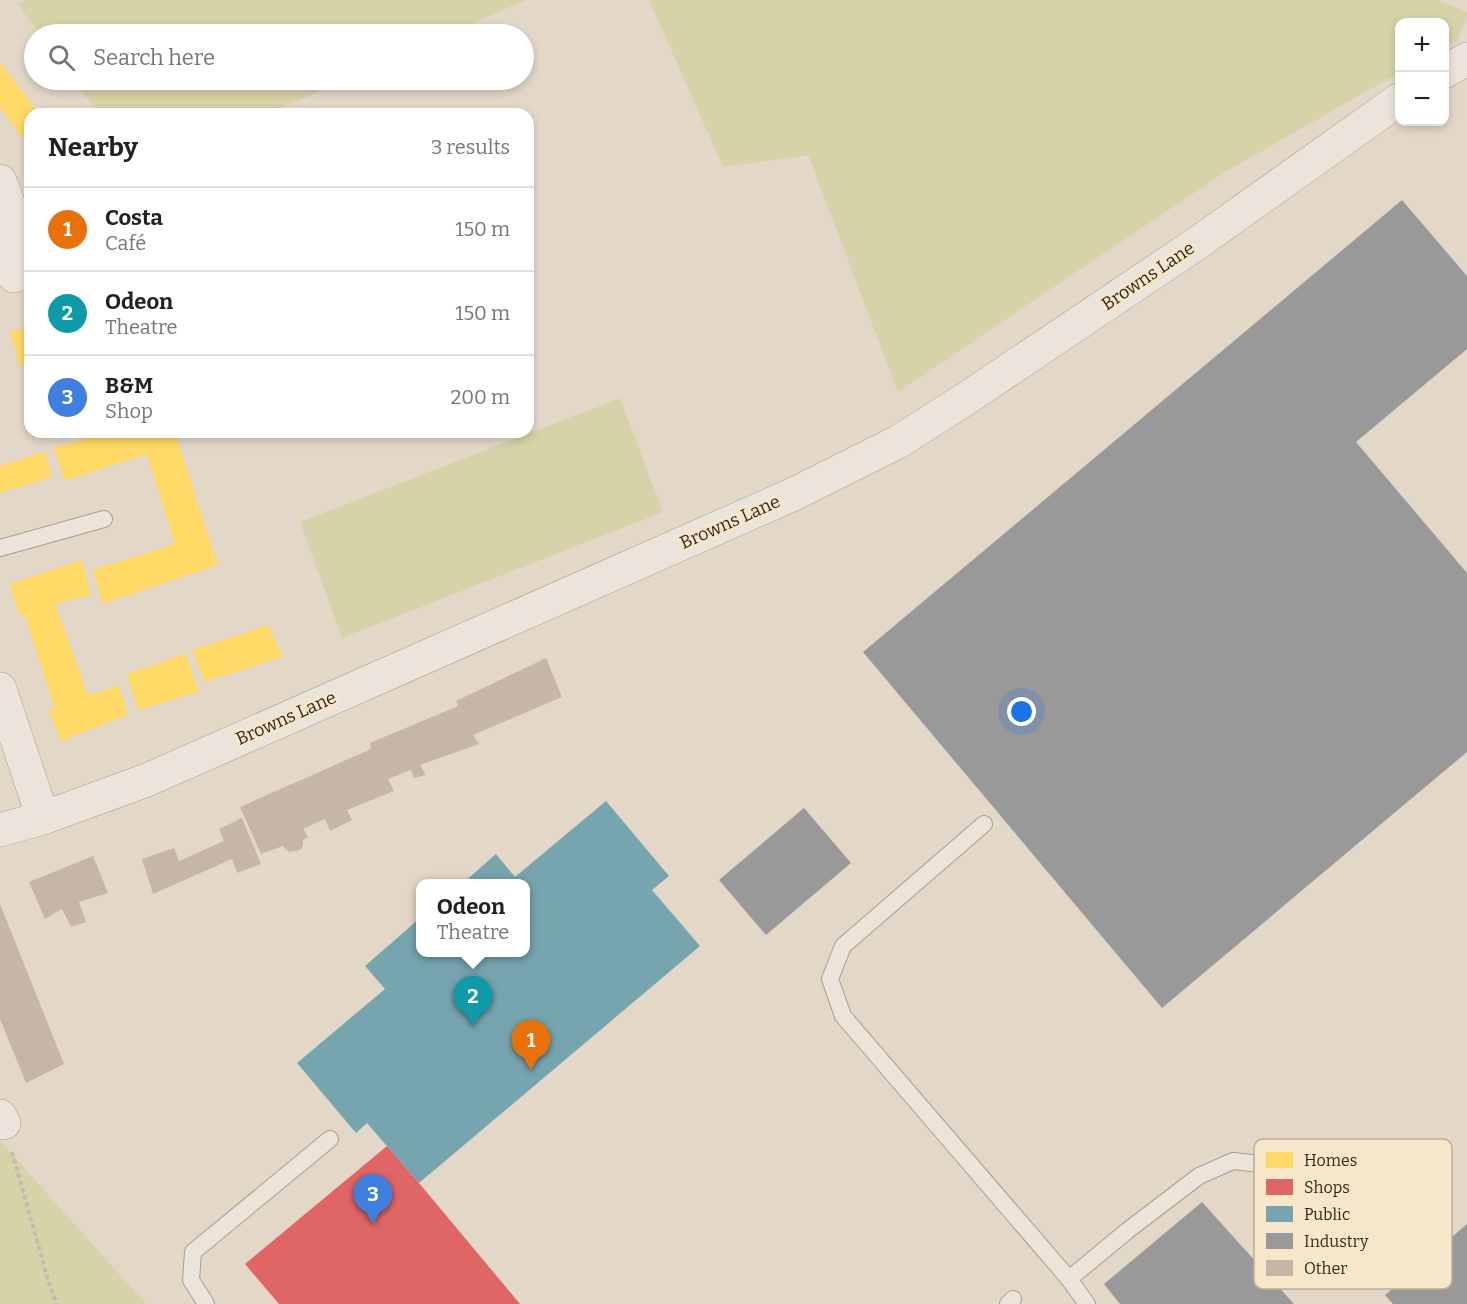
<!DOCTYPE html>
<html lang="en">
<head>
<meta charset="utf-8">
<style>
	:root { --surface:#fff; --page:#f2f2f2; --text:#222; --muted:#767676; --line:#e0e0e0; --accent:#db2777 }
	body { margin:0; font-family:Bitter,serif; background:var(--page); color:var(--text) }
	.controls { position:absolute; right:18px; top:18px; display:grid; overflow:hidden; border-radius:12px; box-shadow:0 3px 9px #0003 }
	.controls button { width:54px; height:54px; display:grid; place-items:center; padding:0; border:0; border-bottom:2px solid var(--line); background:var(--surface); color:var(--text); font:30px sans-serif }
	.you { position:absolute; left:1022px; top:712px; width:21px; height:21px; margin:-15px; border:4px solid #fff; border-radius:50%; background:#1a73e8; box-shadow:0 0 0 9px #1a73e833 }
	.badge { display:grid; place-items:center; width:39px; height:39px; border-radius:50%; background:var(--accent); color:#fff; font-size:20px; font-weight:700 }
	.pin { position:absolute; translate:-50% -50px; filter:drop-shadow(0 2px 3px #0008) }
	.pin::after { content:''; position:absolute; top:32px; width:21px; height:18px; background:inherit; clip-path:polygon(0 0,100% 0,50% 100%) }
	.popup { position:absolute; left:416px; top:879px; width:114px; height:78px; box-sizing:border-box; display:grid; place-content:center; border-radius:12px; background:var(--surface); filter:drop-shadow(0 2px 4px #0005); font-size:20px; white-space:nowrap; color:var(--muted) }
	.popup b { font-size:22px; color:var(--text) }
	.popup::after { content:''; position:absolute; left:50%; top:100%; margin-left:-12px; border:12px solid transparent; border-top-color:var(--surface) }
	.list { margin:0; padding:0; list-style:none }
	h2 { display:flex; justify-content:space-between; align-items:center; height:78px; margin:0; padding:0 24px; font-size:26px }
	h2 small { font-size:20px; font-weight:400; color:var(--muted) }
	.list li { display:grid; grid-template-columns:39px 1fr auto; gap:18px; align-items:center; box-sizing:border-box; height:84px; padding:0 24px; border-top:2px solid var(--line) }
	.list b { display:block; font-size:22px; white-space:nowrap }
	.list p { margin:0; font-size:20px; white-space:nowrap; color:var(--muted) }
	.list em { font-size:20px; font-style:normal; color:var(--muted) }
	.icon { flex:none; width:33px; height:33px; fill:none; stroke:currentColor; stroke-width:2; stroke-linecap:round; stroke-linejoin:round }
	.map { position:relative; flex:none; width:1467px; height:1304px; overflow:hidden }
	.search { position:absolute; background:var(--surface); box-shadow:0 3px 9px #0003; left:24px; top:24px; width:510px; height:66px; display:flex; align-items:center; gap:15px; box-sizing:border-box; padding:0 21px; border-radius:33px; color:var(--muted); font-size:22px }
	.panel { position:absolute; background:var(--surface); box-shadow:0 3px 9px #0003; left:24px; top:108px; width:510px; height:330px; border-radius:18px }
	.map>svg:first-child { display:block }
</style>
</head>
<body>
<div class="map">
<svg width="1467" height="1304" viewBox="0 0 1467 1304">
	<rect width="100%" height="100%" fill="#e3d8c7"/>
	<g fill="#d6d3a8">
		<path d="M25 0H526L448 34H40L18 5Z"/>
		<path d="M649 0H1438L1467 12V16L1457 41 1445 48 1444 22H1400L1399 73 1222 174 898 392 808 155 723 167Z"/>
		<path d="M74 80H345L267 114H99Z"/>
		<path d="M620 398 663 512 342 638 300 522Z"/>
		<path d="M0 1141 146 1304H0Z"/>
	</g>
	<g fill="#ffd966">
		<path d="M0 62 39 114H30V148L0 108Z"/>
		<path d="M30 326V363L20 366 10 332Z"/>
		<path d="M107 432H175L218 565 103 604 93 570 175 544 147 454 65 481 54 448Z"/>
		<path d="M45 452 52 477 0 493V466Z"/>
		<path d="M82 560 91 595 55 604 88 695 119 686 128 715 61 741 48 709H55L25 615 20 616 10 584Z"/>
		<path d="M269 625 282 657 205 682 192 650Z"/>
		<path d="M186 654 199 692 138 710 127 674Z"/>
	</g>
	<path fill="#e06666" d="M387 1146 419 1183 520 1304H279L245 1264Z"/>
	<path fill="#76a5af" d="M606 801 669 876 652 890 700 946 419 1183 367 1123 356 1133 297 1063 385 989 365 966 420 918V952H526V884H462L496 854 515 877Z"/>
	<g fill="#999">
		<path d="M1402 200 1467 276V349L1356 442 1467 573V752L1162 1008 863 652Z"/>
		<path d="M804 808 851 863 766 935 719 880Z"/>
		<path d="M1202 1202 1294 1304H1120L1104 1284Z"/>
		<path d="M1467 1224V1304H1393L1385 1295Z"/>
	</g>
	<g fill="#c7b6a8">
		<path d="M546 658 562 697 473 735 479 744 420 765 426 775 414 778 411 770 388 779 394 791 347 810 352 820 330 831 325 819 303 829 308 837 303 840V846L300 850 289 852 283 846 261 854 240 807 371 749 370 743 458 706 456 701Z"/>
		<path d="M242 818 261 864 237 873 232 859 153 894 142 859 174 848 179 861 224 841 219 829Z"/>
		<path d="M93 856 108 893 79 902 86 922 71 927 62 909 45 919 29 882Z"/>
		<path d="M0 904 64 1064 26 1083 0 1019Z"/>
	</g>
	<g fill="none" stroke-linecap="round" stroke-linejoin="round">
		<g stroke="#a89d91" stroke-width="18">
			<g id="service">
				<path d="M0 548 104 519"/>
				<path d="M984 824 843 946 830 979 843 1016 1069 1279 1087 1304"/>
				<path d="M1069 1279 1127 1231 1199 1176 1233 1161 1269 1165 1318 1222"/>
				<path d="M206 1304 191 1280 193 1252 330 1139"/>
				<path d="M1008 1304 1013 1299"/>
			</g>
		</g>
		<g stroke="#a89d91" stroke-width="34">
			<g id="minor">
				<path d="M0 181C16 218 14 237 14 276"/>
				<path d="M0 689 43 818"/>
				<path d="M0 1116 4 1123"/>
			</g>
		</g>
		<g stroke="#a89d91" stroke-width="34">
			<g id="tertiary">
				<path d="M1444 72 1467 59"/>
				<path d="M0 830 43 818 147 780 794 494 898 442 967 398 1196 244 1400 99"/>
			</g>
		</g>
		<path stroke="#c3bbb1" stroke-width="4" stroke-dasharray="4.5 3" stroke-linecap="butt" d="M12 1152 50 1287 57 1304"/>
		<use href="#service" stroke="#ebe4da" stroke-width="16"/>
		<use href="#minor" stroke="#ebe4da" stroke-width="33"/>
		<use href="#tertiary" stroke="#ebe4da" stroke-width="33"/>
	</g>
	<g text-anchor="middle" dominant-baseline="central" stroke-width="6" stroke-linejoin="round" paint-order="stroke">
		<g font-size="18" fill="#36251a" stroke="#f7e7ca">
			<text transform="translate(1148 276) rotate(-34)">Browns Lane</text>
			<text transform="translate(730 522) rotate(-24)">Browns Lane</text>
			<text transform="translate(286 718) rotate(-24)">Browns Lane</text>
		</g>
	</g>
	<rect x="1254" y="1139" width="198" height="150" rx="9" fill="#f7e7ca" stroke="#bdad95" stroke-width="1.5"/>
	<rect x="1266" y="1152" width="27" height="16" fill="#ffd966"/>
	<rect x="1266" y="1179" width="27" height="16" fill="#e06666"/>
	<rect x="1266" y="1206" width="27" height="16" fill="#76a5af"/>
	<rect x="1266" y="1233" width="27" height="16" fill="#999"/>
	<rect x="1266" y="1260" width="27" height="16" fill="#c7b6a8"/>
	<g font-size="16" fill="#36251a">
		<text x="1304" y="1166">Homes</text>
		<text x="1304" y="1193">Shops</text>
		<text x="1304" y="1220">Public</text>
		<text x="1304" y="1247">Industry</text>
		<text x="1304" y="1274">Other</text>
	</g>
</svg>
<div class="controls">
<button>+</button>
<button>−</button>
</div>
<div class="you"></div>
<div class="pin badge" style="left:531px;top:1070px;background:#e8710a">1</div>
<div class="pin badge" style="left:473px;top:1026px;background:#0f9aa8">2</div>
<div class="popup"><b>Odeon</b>Theatre</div>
<div class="pin badge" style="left:373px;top:1224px;background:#3f7fe0">3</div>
<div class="search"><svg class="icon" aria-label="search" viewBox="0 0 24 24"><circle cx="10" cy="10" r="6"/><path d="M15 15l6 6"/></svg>Search here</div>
<section class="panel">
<h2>Nearby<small>3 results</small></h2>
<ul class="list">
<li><span class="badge" style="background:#e8710a">1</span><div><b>Costa</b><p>Café</p></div><em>150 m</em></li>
<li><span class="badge" style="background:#0f9aa8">2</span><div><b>Odeon</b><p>Theatre</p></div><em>150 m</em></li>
<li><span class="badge" style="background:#3f7fe0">3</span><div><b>B&amp;M</b><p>Shop</p></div><em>200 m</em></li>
</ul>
</section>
</div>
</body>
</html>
